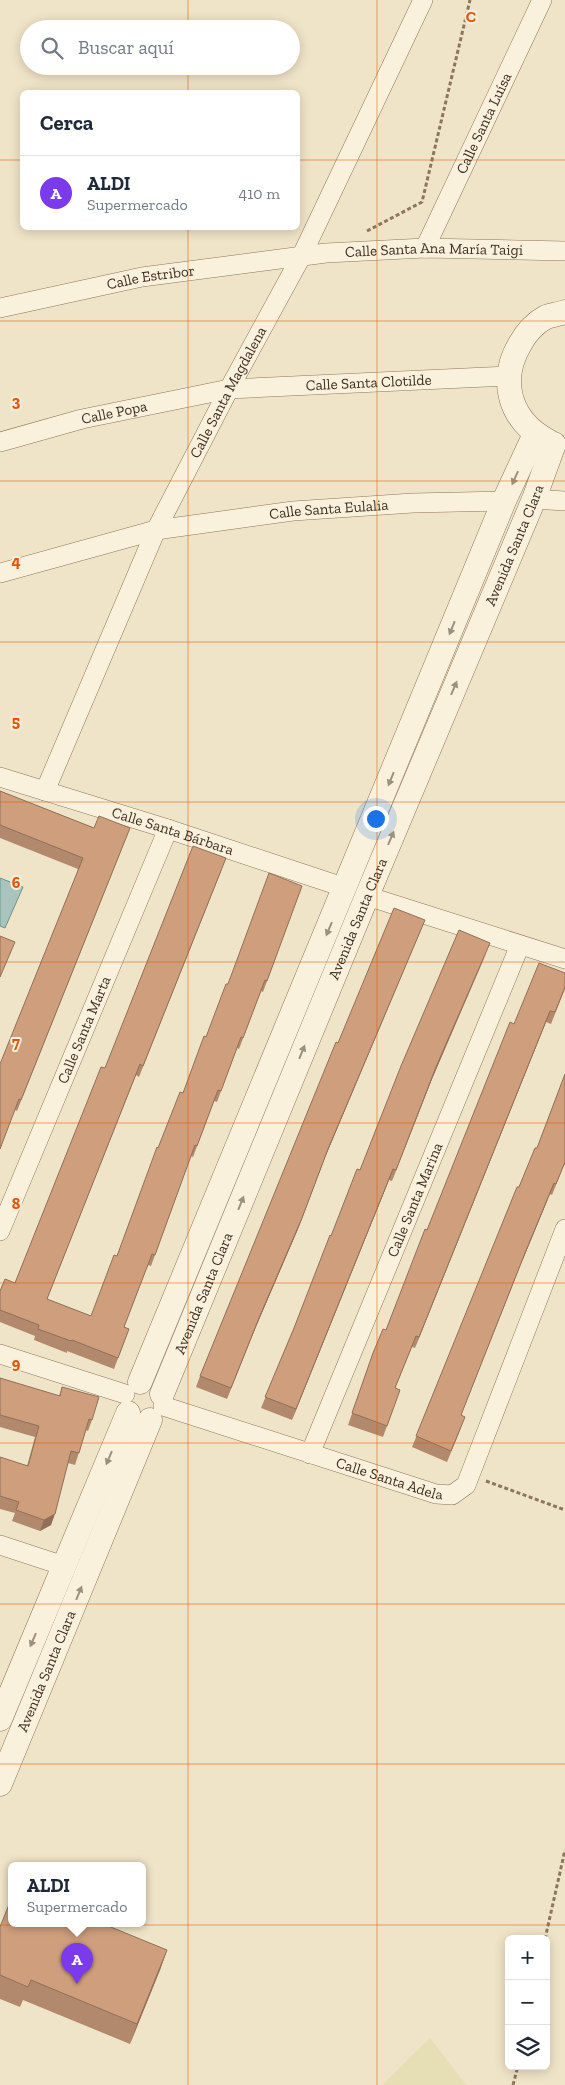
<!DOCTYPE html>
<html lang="es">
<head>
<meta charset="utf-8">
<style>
	:root { --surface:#fff; --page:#f2f2f3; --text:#1f2937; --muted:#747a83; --line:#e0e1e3; --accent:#7c3aed }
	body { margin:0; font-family:"Zilla Slab",serif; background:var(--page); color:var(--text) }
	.controls { position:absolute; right:15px; bottom:15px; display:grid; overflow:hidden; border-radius:8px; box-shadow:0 2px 12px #0003 }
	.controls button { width:45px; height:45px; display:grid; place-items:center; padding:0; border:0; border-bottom:1px solid var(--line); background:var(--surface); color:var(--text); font:25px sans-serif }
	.you { position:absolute; left:375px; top:818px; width:18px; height:18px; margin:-12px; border:4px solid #fff; border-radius:50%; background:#1a73e8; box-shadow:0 0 0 8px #1a73e833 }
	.badge { display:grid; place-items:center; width:32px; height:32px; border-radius:50%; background:var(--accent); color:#fff; font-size:16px; font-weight:700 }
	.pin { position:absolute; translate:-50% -41px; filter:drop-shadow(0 1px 2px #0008) }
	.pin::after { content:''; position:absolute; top:26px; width:18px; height:15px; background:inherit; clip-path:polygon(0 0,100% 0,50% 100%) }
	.popup { position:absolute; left:8px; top:1862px; width:138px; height:65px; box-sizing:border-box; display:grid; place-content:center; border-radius:8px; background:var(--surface); filter:drop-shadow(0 1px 4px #0005); font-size:16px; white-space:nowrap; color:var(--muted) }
	.popup b { font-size:19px; color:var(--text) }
	.popup::after { content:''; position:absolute; left:50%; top:100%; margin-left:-10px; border:10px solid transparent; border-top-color:var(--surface) }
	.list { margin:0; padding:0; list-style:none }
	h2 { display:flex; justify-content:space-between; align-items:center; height:65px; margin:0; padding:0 20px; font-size:21px }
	h2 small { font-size:16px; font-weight:400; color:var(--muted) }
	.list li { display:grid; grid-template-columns:32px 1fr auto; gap:15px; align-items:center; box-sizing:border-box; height:75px; padding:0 20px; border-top:1px solid var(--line) }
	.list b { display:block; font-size:19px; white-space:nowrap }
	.list p { margin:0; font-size:16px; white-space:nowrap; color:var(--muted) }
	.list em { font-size:16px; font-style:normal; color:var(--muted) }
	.icon { flex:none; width:28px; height:28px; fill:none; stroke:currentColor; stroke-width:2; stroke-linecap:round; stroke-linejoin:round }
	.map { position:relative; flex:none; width:565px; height:2085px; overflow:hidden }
	.search { position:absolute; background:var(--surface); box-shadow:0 2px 12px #0003; left:20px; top:20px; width:280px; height:55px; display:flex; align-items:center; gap:12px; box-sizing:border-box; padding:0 18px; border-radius:28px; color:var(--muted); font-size:19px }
	.panel { position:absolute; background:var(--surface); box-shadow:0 2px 12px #0003; left:20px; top:90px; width:280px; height:140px; border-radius:8px }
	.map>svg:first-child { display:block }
</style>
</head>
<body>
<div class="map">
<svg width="565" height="2085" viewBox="0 0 565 2085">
	<rect width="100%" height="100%" fill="#f0e4c8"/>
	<path fill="#e6deb5" d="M430 2038 466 2085H382Z"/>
	<path fill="#a9c4bc" stroke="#6f938a" d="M0 878 23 887 5 928 0 926Z"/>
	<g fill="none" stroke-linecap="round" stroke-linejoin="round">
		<g stroke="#8d765c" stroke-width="20">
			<g id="minor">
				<path id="s1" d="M425 248 542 0"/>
				<path id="s2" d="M0 308 142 277 326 253 425 248 565 251"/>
				<path id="s3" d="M0 442 82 419 229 389 508 376"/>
				<path d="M534 499 565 501"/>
				<path id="s4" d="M0 573 156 530 293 511 413 503 504 501"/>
				<path id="s5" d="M0 777 168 829 346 888"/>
				<path id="s6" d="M45 791 156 530 229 389 302 255 423 0"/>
				<path d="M367 896 565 959"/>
				<path id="s7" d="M0 1231 168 829"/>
				<path d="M0 1354 125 1394"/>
				<path id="s8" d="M163 1406 436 1494 452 1495 466 1485 565 1229"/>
				<path id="s9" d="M310 1454 520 945"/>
				<path d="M0 1545 64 1566"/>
			</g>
		</g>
		<g stroke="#8d765c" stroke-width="25">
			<g id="tertiary">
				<path d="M548 441C510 421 498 381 520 344 526 333 535 323 546 317 552 315 559 314 565 312"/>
				<path d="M140 1382 504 501 535 434"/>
				<path id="s10" d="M162 1394 367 896 534 499 554 444"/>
				<path d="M0 1719 128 1413"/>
				<path id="s11" d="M0 1784 150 1420"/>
			</g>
		</g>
		<g stroke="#8d765c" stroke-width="3" stroke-dasharray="4 2.5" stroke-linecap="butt">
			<path d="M367 231 422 202 470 0"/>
			<path d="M486 1481 565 1510"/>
			<path d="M545 1939 565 1850"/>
			<path d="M513 2085 518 2066"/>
		</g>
		<use href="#minor" stroke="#faf1dc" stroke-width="19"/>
		<use href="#tertiary" stroke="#faf1dc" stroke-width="24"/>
	</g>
	<g fill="#b2896c">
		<path d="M0 791 94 828H130L17 1111 15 1110 78 869 0 838Z"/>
		<path d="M222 869 139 1077 136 1075 47 1299 91 1316 117 1256 158 1148 183 1093 228 984 302 886 263 992 261 991 239 1049 237 1048 217 1102 214 1101 193 1157 191 1156 151 1266 148 1265 124 1327 129 1329 114 1369 67 1351V1353L34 1340 35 1336 0 1322V1291L15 1283 105 1068Z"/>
		<path d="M425 920 324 1160 298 1229 255 1329 227 1399 196 1387 200 1376Z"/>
		<path d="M486 954 432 1079 392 1181 389 1180 292 1420 261 1408 294 1328 331 1236 360 1170Z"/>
		<path d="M565 973V989L551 1024 546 1022 415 1348 412 1347 395 1388 400 1390 383 1437 348 1425 373 1353 386 1330 427 1230 514 1024Z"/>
		<path d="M565 1074V1165H564L552 1195 550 1194 521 1264 461 1415V1428L447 1462 412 1447 519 1187 537 1148Z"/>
		<path d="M0 1378 59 1396 62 1387 92 1420 88 1431 86 1430 75 1465 68 1463 51 1525 40 1531 12 1521 15 1513 0 1509V1457L27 1466 35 1437 0 1427Z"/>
		<path d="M0 1927 167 1950 160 1970 130 2044 23 2000 20 2007 0 1999Z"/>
	</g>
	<g fill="#916f58">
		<path d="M425 920 324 1160 298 1229 255 1329 227 1399 259 1318 328 1149Z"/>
		<path d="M490 943 432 1079 392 1181 436 1067Z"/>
		<path d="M550 1011 546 1022 415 1348 419 1337Z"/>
		<path d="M393 1169 389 1180 292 1420 296 1409Z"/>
		<path d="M554 1183 550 1194 521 1264 525 1253Z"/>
		<path d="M55 1514 51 1525 40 1531 44 1520Z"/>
		<path d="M167 1950 160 1970 130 2044 137 2024Z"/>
	</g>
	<g fill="#cf9f7d" stroke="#916f58">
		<path d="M0 791 94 828 99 816 130 828 21 1100 19 1099 0 1149V1064L83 858 0 825Z"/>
		<path d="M193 846 226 858 143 1066 140 1064 47 1299 91 1316 114 1255 117 1256 157 1147 158 1148 180 1092 183 1093 204 1036 206 1037 226 984H228L269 873 302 886 267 981 265 980 243 1038 241 1037 221 1091 218 1090 197 1146 195 1145 155 1255 152 1254 124 1327 129 1329 118 1358 72 1340 71 1341 38 1329 39 1325 0 1310V1291L5 1279 15 1283 101 1067 105 1068Z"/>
		<path d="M394 908 425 920 328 1149 302 1218 259 1318 231 1388 200 1376 336 1042 338 1043Z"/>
		<path d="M459 930 490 943 436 1067 396 1170 393 1169 296 1409 265 1397 294 1328 330 1235 331 1236 357 1169 360 1170 401 1066Z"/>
		<path d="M0 936 15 942 0 977Z"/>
		<path d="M539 963 565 973V987L555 1012 550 1011 419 1337 416 1336 395 1388 400 1390 387 1426 352 1413 373 1353 383 1329 386 1330 425 1229 427 1230 510 1022 514 1024Z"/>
		<path d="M565 1074V1162L556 1184 554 1183 525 1253 461 1415 465 1417 451 1451 416 1436 517 1187H519L535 1148H537Z"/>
		<path d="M0 1378 60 1396 62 1387 99 1397 92 1420 89 1419 79 1453 71 1451 55 1514 44 1520 16 1510 19 1502 0 1496V1457L28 1466 39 1426 0 1415Z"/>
		<path d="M12 1897V1923H101L167 1950 137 2024 31 1980 28 1987 0 1975V1927Z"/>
	</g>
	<defs><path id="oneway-solid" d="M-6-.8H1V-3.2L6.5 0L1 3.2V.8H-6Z" transform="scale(1.25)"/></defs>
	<g fill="#9c907e">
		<use href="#oneway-solid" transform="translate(515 478) rotate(114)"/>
		<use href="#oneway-solid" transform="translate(452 628) rotate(112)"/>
		<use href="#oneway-solid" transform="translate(454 688) rotate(-67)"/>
		<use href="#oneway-solid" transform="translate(391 779) rotate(112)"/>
		<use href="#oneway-solid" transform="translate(391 838) rotate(-67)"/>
		<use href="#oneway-solid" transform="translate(329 929) rotate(113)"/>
		<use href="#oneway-solid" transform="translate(302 1052) rotate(-68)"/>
		<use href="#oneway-solid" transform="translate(241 1203) rotate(-68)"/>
		<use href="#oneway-solid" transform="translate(109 1458) rotate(113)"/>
		<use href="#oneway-solid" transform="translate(79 1593) rotate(-68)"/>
		<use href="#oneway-solid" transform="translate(33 1640) rotate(113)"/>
	</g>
	<path fill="none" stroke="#df570d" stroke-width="1" stroke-opacity="0.55" d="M188 0V29M377 0V2085M188 66V92M0 160H22M298 160H565M188 228V2085M0 321H565M0 481H565M0 642H565M0 802H565M0 962H565M0 1123H565M0 1283H565M0 1443H565M0 1604H565M0 1764H565M0 1925H565"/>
	<g text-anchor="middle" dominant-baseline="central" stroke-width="4" stroke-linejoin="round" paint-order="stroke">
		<g font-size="15" fill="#3d2e20" stroke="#f7eed8">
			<text stroke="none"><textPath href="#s1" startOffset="138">Calle Santa Luísa</textPath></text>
			<text stroke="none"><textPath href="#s2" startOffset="439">Calle Santa Ana María Taigi</textPath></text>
			<text stroke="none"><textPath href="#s2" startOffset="154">Calle Estribor</textPath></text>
			<text stroke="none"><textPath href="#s3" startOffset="375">Calle Santa Clotilde</textPath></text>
			<text stroke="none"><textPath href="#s6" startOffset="439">Calle Santa Magdalena</textPath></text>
			<text stroke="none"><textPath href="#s3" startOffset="118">Calle Popa</textPath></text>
			<text stroke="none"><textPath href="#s4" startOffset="336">Calle Santa Eulalia</textPath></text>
			<text stroke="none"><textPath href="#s10" startOffset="919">Avenida Santa Clara</textPath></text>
			<text stroke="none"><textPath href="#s5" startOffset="181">Calle Santa Bárbara</textPath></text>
			<text stroke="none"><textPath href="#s10" startOffset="514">Avenida Santa Clara</textPath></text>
			<text stroke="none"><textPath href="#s7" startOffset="218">Calle Santa Marta</textPath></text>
			<text stroke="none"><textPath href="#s9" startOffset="275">Calle Santa Marina</textPath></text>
			<text stroke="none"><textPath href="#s10" startOffset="109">Avenida Santa Clara</textPath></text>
			<text stroke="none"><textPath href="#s8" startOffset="238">Calle Santa Adela</textPath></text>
			<text stroke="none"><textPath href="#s11" startOffset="122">Avenida Santa Clara</textPath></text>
		</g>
	</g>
	<g font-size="16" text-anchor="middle" font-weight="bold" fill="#df570d" stroke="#f7eed8" stroke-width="4" stroke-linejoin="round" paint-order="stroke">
		<text x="471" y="22">C</text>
		<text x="16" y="407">3</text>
		<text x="16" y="567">4</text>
		<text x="16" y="727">5</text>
		<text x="16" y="888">6</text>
		<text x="16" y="1048">7</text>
		<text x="16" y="1209">8</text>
		<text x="16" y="1369">9</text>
	</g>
</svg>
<div class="controls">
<button>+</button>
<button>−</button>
<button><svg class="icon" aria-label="layers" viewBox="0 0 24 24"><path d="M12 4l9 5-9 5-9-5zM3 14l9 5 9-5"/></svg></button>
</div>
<div class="you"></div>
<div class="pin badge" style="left:77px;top:1984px">A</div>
<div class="popup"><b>ALDI</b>Supermercado</div>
<div class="search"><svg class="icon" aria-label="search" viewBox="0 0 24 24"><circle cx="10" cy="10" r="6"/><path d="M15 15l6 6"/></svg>Buscar aquí</div>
<section class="panel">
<h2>Cerca<small></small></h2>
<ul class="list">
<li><span class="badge">A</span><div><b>ALDI</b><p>Supermercado</p></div><em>410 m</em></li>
</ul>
</section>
</div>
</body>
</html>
